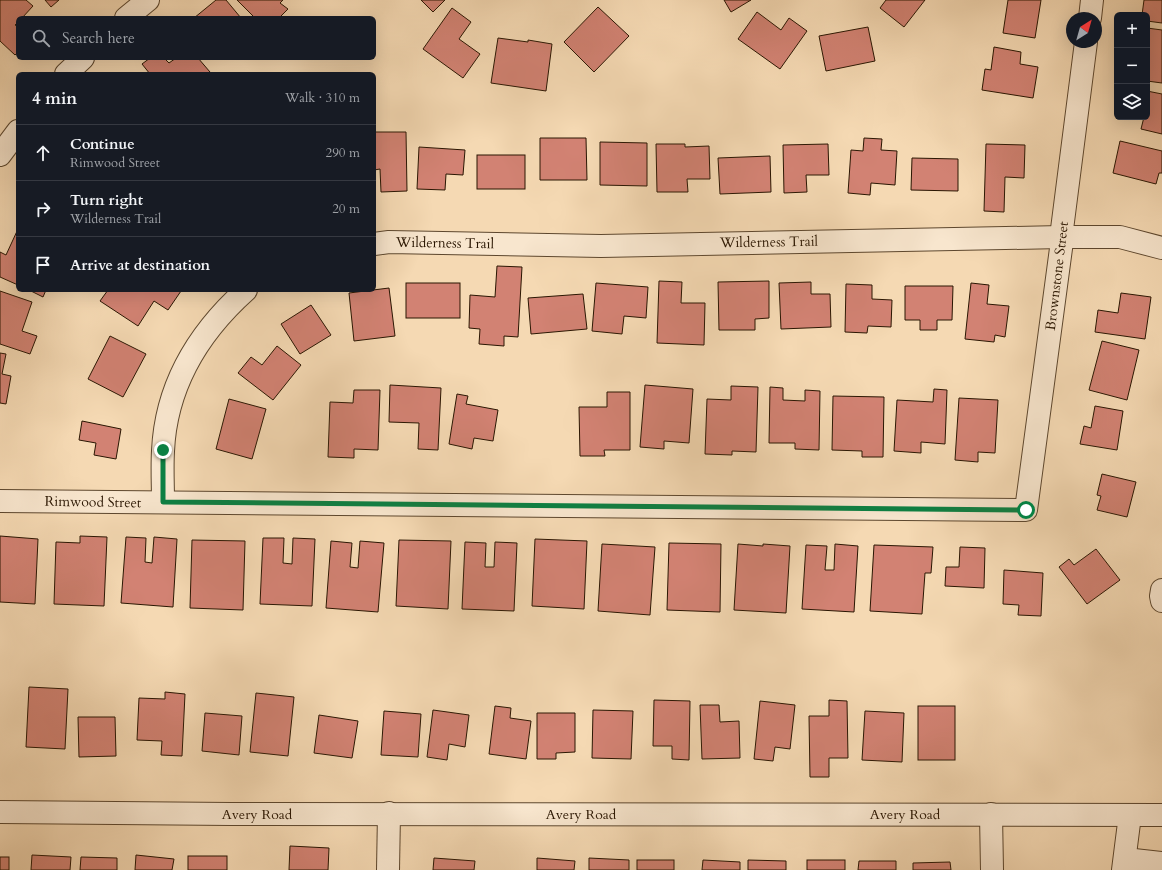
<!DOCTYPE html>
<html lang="en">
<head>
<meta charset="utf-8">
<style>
	:root { --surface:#171b24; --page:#242831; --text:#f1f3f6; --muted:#9ea1a6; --line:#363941 }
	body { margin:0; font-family:Cardo,serif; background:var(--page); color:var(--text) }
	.controls { position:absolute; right:12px; top:12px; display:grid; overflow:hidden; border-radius:6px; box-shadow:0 4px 16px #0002 }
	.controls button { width:36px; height:36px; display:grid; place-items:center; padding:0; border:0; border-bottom:1px solid var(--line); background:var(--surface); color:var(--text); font:20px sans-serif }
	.compass { position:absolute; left:1066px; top:12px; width:36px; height:36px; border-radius:50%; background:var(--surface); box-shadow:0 4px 16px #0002; rotate:37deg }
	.stop { position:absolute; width:12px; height:12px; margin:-9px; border:3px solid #0b8043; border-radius:50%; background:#fff }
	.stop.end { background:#0b8043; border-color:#fff; box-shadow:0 1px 4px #0008 }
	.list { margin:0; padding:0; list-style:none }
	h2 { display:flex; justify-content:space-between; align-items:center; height:52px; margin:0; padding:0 16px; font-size:17px }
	h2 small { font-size:13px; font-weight:400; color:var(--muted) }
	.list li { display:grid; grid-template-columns:26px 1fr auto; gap:12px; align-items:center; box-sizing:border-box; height:56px; padding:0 16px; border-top:1px solid var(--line) }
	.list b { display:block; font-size:15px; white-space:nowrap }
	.list p { margin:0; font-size:13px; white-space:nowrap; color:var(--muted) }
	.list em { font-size:13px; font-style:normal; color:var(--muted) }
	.icon { flex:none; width:22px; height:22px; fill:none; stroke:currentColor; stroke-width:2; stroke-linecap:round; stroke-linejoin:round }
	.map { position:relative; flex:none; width:1162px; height:870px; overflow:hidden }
	.search { position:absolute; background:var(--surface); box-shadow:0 4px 16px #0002; left:16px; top:16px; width:360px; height:44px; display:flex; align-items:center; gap:10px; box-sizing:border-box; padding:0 14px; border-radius:6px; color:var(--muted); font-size:15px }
	.panel { position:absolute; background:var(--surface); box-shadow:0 4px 16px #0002; left:16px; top:72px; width:360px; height:220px; border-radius:6px }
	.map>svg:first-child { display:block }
</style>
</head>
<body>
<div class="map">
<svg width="1162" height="870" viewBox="0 0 1162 870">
	<rect width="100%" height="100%" fill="#f5d9b3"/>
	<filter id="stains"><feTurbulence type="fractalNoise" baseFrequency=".005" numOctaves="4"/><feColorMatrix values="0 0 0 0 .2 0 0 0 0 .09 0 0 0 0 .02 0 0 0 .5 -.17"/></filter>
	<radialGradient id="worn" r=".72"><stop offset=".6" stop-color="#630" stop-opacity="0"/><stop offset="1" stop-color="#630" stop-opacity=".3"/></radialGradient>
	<g fill="#d28273" stroke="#2a1602">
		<path d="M0 0H26L33 6 22 18H18V22L15 25 18 27V52L15 55 0 41Z"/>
		<path d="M45 0H59L51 7Z"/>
		<path d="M216 0H226L241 18H194Z"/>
		<path d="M237 0H283L280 3 288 9 279 18H255Z"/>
		<path d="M421 0H445L433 12Z"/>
		<path d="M724 0H751L731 12Z"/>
		<path d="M886 0H925L904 27 880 8Z"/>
		<path d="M1008 0H1041L1035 38 1003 33Z"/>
		<path d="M1144 0H1162V23L1147 21V15H1142Z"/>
		<path d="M598 7 629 36 594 72 564 42Z"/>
		<path d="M452 8 471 22 459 39 480 54 463 78 423 49Z"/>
		<path d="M757 12 781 30 789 18 807 31 780 69 738 39Z"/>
		<path d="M868 27 875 61 826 71 819 36Z"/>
		<path d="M1147 28 1162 30V83L1147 81Z"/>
		<path d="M498 38 528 42V40L552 44 546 91 491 83Z"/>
		<path d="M994 47 1021 52 1020 64 1038 67 1033 98 982 90 985 69 991 70Z"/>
		<path d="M150 58H164L169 63 176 58H198L210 72 207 74H150L142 64Z"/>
		<path d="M1147 91 1162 94V134L1141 129 1144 117H1147Z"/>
		<path d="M374 132H406L407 191 381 192 380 169 374 170Z"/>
		<path d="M540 138H586L587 180H540Z"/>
		<path d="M864 138 882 139 881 150 897 151 895 185 871 183 870 195 848 193 851 150 863 151Z"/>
		<path d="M1120 141 1162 151V173H1159L1156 184 1113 173Z"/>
		<path d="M600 142 647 143V186L600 185Z"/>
		<path d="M656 144H685V147L709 146 710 179H687L688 192H657Z"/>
		<path d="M828 144 829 175H806L807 192 784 193 783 145Z"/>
		<path d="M986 144 1025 145 1024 178 1005 177 1004 212 984 211Z"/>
		<path d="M419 147 465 150 463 175 446 174 445 190 417 189Z"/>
		<rect x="477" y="155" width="48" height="34"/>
		<path d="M770 156 771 192 720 194 718 158Z"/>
		<path d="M912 158 958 159V191L911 190Z"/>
		<path d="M18 229V285L0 277V252L6 255Z"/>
		<path d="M497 266 522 267 518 337 504 336V346L479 344 480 329 469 328 470 295 495 297Z"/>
		<path d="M659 281 682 282 681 303H705L704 345 657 343Z"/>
		<path d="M769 281V318L755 319V330H719L718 282Z"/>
		<path d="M811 282V294H830L831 327 781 329 779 283Z"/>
		<rect x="406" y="283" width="54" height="35"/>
		<path d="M596 283 648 287 646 318 624 316 622 334 592 331Z"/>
		<path d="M971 283 989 285 987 304 1009 306 1005 337 995 335 994 342 965 339Z"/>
		<path d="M846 284 872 285V299L892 300 891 327 868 326 867 333 845 332Z"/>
		<path d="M905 286H953L952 320H937V330H920V320H905Z"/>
		<path d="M389 288 395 336 354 341 349 293Z"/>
		<path d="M29 290H46L43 297Z"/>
		<path d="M108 290H179L181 291 168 310 154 301 138 326 100 301Z"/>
		<path d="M0 291 32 302 22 331 37 336 30 354 0 344Z"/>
		<path d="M1121 293 1151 297 1145 339 1095 332 1098 310 1118 313Z"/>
		<path d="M583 294 587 329 531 334 528 298Z"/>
		<path d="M311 305 331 335 300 354 281 324Z"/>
		<path d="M110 336 146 354 123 397 88 379Z"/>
		<path d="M1102 341 1139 350 1127 400 1089 390Z"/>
		<path d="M277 346 301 365 273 400 238 373 251 357 262 365Z"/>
		<path d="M0 353 6 354 2 374 11 376 6 404 0 403Z"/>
		<path d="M390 385 441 388 438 450 418 449 419 423 389 422Z"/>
		<path d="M645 385 693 389 689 443 664 441V449L640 447Z"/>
		<path d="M731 386 758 387 756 452 732 451V455L705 454 707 399 731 400Z"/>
		<path d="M770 387 783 388V400L805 401V390L820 391 819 450 795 449V443H769Z"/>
		<path d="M934 389 947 390 945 444 921 442V453L894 451 897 400 933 402Z"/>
		<path d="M354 390H380L378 450 354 449V458L328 457 330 402 353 403Z"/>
		<path d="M607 392H630V450H604L605 456H580L579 407H607Z"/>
		<path d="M457 394 468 396 466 404 498 410 493 441 474 438 472 449 449 444Z"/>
		<path d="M833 396 884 397 883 457H862V451L832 450Z"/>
		<path d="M959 398 998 400 995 453 978 452V462L955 460Z"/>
		<path d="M229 399 266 409 252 459 216 449Z"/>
		<path d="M1095 406 1123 411 1117 450 1080 444 1084 426 1091 428Z"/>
		<path d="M82 421 121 429 116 459 94 455 96 443 79 440Z"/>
		<path d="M1102 474 1136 482 1127 517 1097 510 1101 496 1097 495Z"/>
		<path d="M0 536 38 539 35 604 0 602Z"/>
		<path d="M80 536 107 537 104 606 54 604 56 542 80 543Z"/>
		<path d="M126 537 146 538 145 562 152 563 154 537 177 539 173 607 121 603Z"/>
		<path d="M263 538H284L283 563 292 564 293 538 315 539 312 606 260 604Z"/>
		<path d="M535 539 587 541 584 609 532 606Z"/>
		<path d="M192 540 245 541 243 610 190 608Z"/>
		<path d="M399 540 451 541 448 609 396 606Z"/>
		<path d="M331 541 352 543 350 567 358 568 360 541 384 543 378 612 326 608Z"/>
		<path d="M465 542 486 543 485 567H494L495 542 517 543 514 611 462 609Z"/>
		<path d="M669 543 721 544 720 612 667 610Z"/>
		<path d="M602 544 655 547 650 615 598 611Z"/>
		<path d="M738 544 763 546V544L790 546 786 613 734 610Z"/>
		<path d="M835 544 858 546 854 612 802 609 806 545 827 546 825 570H834Z"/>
		<path d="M874 545 933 547 931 573H925L922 614 870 611Z"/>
		<path d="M960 547 985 548 984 588 945 586 946 567H959Z"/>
		<path d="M1096 549 1120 580 1087 604 1059 567 1069 559 1074 565Z"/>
		<path d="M1004 570 1043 573 1041 616 1018 615 1019 605 1003 604Z"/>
		<path d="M29 687 68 689 65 749 26 747Z"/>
		<path d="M165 692 185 694 182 756 161 755 162 741 137 740 139 698 165 699Z"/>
		<path d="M256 693 294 697 288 756 250 752Z"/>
		<path d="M654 700 690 701 689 760 672 759V746H653Z"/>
		<path d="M829 700 847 701 848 758H829V777H810L809 716H829Z"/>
		<path d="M760 701 795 705 790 749 775 747 773 761 754 759Z"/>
		<path d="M700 705H719L720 722 739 721 740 758 702 759Z"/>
		<path d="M495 706 511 708 510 718 531 721 526 759 489 754Z"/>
		<rect x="918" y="706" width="37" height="54"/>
		<path d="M433 710 469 715 465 747 449 744 447 760 427 757Z"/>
		<path d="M593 710 633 711 631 759 592 758Z"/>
		<path d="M384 711 421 714 418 757 381 755Z"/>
		<path d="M865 711 904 713 902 762 862 760Z"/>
		<path d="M205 713 242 716 239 755 202 751Z"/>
		<path d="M537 713H575V752L556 753V759H537Z"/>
		<path d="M319 715 358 721 352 758 314 753Z"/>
		<path d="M78 717H115L116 756 79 757Z"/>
		<path d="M290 846 329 848 328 870H289Z"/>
		<path d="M32 855 71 857 70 870H31Z"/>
		<path d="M136 855 174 859 172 870H135Z"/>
		<rect x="188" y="856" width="39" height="14"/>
		<rect x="0" y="857" width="9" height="13"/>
		<path d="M81 857 117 858V870H80Z"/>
		<path d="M434 858 475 861 474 870H433Z"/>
		<path d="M537 858 575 861 574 870H537Z"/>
		<path d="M589 858 629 860V870H589Z"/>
		<rect x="637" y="860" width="37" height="10"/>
		<path d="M703 860 740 862V870H702Z"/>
		<path d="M748 860 786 861V870H748Z"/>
		<rect x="807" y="860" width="38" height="10"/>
		<path d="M859 861H896V870H858Z"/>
		<path d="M950 862 951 870H913V863Z"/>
	</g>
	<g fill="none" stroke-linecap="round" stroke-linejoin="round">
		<g stroke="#5d472e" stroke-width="24">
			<g id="minor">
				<path d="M126 18 148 0"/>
				<path d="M1090 18 1092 0"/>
				<path d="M66 74 83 58"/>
				<path d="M0 155 18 131"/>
				<path d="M374 244 389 242 601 246 1061 237H1120L1162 248"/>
				<path d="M0 501 1026 510 1062 241 1061 237 1086 42"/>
				<path d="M163 502C163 485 162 468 163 451 166 385 198 333 246 290"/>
				<path d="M1162 590 1161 596 1162 601"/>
				<path d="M0 812 231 814 1162 815"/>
				<path d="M991 814 992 870"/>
				<path d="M1125 859 1162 863"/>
				<path d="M388 870 389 813"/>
				<path d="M1123 870 1130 815"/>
			</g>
		</g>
		<use href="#minor" stroke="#f8e6ce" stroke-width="22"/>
	</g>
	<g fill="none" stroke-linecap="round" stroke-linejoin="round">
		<path stroke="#0b8043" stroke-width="5" d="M163 450V502L1026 510"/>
	</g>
	<g text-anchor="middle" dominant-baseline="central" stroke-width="3" stroke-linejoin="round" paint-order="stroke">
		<g font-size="14" fill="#2a1602" stroke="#f8e6ce">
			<text transform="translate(769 242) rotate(-1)">Wilderness Trail</text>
			<text transform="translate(445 243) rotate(1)">Wilderness Trail</text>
			<text transform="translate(1057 276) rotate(-83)">Brownstone Street</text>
			<text transform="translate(93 502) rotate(1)">Rimwood Street</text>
			<text x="257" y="814">Avery Road</text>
			<text x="581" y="814">Avery Road</text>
			<text x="905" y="814">Avery Road</text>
		</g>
	</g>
	<rect width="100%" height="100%" filter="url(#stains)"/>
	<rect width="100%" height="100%" fill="url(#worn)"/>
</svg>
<div class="controls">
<button>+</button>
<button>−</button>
<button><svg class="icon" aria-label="layers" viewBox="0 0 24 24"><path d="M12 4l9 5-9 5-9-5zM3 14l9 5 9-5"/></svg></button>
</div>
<svg class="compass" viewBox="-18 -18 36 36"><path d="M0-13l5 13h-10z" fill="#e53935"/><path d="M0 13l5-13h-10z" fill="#9ea1a6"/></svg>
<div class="stop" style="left:1026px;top:510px"></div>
<div class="stop end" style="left:163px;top:450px"></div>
<div class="search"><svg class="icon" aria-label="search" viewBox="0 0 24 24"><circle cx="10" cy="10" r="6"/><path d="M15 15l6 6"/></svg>Search here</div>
<section class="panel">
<h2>4 min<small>Walk · 310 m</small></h2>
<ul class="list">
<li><svg class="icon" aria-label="ahead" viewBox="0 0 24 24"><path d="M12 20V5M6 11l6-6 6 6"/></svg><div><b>Continue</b><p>Rimwood Street</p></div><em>290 m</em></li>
<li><svg class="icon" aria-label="right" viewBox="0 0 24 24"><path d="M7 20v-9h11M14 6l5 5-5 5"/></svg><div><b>Turn right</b><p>Wilderness Trail</p></div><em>20 m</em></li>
<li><svg class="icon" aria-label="arrive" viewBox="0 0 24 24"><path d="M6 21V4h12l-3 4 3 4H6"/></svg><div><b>Arrive at destination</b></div></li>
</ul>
</section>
</div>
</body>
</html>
